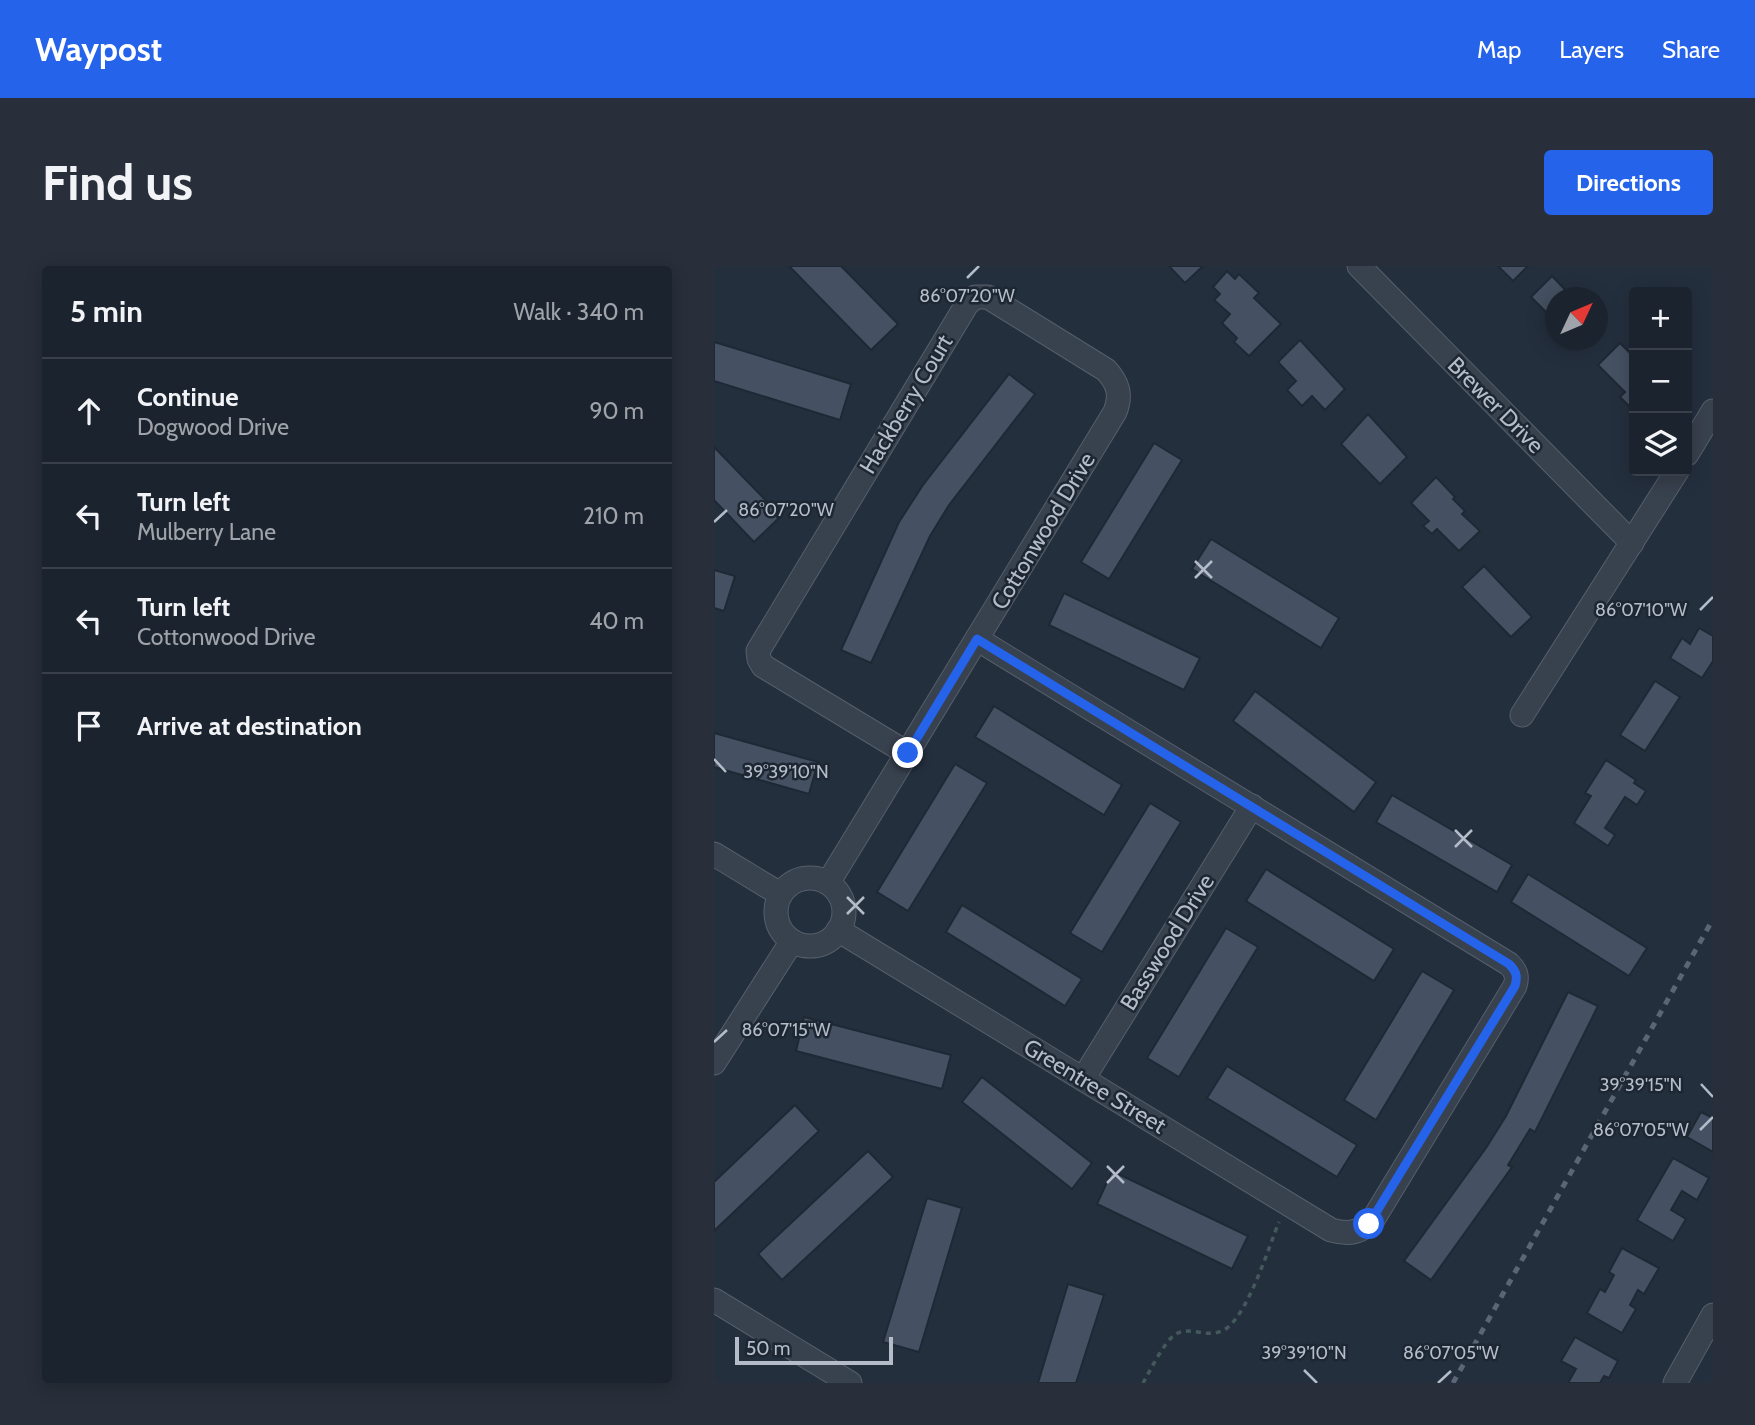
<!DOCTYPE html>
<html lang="en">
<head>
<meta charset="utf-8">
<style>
	:root { --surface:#1b232e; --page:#282f3a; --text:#f1f3f6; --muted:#a0a4aa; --line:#39404a; --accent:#2563eb }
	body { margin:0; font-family:Cabin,sans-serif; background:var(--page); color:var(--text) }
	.controls { position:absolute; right:21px; top:21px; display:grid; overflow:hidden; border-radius:7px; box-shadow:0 4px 18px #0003 }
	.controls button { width:63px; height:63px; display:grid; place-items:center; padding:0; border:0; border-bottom:2px solid var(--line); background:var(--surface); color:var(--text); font:35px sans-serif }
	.compass { position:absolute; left:831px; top:21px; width:63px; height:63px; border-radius:50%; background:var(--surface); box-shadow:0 4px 18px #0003; rotate:46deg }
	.scale { position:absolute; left:21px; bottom:18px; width:158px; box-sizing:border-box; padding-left:7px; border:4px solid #b4bcc9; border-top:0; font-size:19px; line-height:24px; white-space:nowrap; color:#b4bcc9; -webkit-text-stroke:5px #1d2633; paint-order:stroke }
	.stop { position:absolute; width:21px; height:21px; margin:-16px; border:5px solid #2563eb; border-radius:50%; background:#fff }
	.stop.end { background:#2563eb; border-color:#fff; box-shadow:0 2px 7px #0008 }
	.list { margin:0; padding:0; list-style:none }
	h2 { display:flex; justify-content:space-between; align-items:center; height:91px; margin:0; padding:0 28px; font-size:30px }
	h2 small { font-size:23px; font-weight:400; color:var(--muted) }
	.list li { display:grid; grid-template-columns:46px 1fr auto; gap:21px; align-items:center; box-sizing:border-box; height:105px; padding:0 28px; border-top:2px solid var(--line) }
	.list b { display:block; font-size:26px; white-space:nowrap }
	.list p { margin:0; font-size:23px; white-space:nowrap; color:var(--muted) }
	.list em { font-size:23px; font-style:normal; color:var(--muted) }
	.icon { flex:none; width:38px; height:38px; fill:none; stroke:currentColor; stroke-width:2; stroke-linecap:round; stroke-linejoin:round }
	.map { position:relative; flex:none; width:999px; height:1117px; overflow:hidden; border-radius:7px }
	header { display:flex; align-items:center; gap:42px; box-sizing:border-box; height:98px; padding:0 35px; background:var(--accent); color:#fff }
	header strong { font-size:33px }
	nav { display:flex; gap:38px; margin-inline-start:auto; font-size:24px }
	.intro { display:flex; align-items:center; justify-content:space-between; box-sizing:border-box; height:168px; padding:0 42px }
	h1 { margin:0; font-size:49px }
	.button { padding:18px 32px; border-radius:7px; background:var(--accent); color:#fff; font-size:24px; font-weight:700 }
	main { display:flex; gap:42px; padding:0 42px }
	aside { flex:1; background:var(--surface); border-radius:7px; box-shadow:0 4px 18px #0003 }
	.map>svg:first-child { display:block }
</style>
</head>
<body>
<header>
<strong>Waypost</strong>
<nav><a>Map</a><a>Layers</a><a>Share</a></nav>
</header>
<div class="intro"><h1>Find us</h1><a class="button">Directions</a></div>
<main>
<aside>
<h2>5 min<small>Walk · 340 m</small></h2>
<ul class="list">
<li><svg class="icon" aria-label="ahead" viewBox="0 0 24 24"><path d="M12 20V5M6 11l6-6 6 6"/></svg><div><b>Continue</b><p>Dogwood Drive</p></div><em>90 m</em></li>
<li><svg class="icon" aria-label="left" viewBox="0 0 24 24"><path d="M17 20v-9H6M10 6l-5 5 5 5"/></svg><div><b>Turn left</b><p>Mulberry Lane</p></div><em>210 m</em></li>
<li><svg class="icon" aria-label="left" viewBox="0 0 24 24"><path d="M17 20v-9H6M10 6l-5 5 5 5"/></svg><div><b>Turn left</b><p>Cottonwood Drive</p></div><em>40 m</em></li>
<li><svg class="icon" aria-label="arrive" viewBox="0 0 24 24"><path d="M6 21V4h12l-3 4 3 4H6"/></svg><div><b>Arrive at destination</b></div></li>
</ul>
</aside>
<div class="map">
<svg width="999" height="1117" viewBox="0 0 999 1117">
	<rect width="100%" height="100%" fill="#242f3e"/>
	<g fill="#455162" stroke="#1f2835" stroke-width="2">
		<path d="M75 0H127L184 58 157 84Z"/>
		<path d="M455 0H489L471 17Z"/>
		<path d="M784 0H814L799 15Z"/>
		<path d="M513 5 521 13 525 8 545 27 540 32 567 58 535 90 520 76 523 72 508 57 516 48 500 34 506 28 499 21Z"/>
		<path d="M838 10 859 32H842V56L817 31Z"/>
		<path d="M586 74 631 123 611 144 598 130 588 140 573 124 582 115 564 96Z"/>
		<path d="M0 76 137 118 126 154 0 115Z"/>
		<path d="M906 77 920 91V145L906 131 911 126 884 99Z"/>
		<path d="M295 108 321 128 235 239 216 270 157 397 127 384 185 256 209 219Z"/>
		<path d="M654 148 693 191 666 218 627 178Z"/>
		<path d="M440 177 468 194 395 313 367 296Z"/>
		<path d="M0 181 67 250 40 276 0 234Z"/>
		<path d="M722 211 741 231 739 233 751 245 748 248 766 265 745 285 723 263 718 268 709 260 715 255 697 237Z"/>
		<path d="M497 273 625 352 607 382 478 303Z"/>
		<path d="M770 300 818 351 797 371 748 321Z"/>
		<path d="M0 304 21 310 10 345 0 342Z"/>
		<path d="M350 327 486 392 470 424 335 359Z"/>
		<path d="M985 362 999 370V395L988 412 956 392 968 372 976 378Z"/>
		<path d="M941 415 966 431 931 485 906 469Z"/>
		<path d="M541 425 662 516 640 546 519 455Z"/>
		<path d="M280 440 408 519 390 549 261 471Z"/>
		<path d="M0 467 104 496 95 528 0 501Z"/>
		<path d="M892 494 922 514 920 517 932 525 923 539 911 531 891 562 901 569 894 580 860 557 877 530 871 527Z"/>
		<path d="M241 498 273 517 194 645 163 626Z"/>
		<path d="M678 529 798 599 783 626 662 556Z"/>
		<path d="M436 537 467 556 388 686 356 667Z"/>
		<path d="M552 603 680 683 660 715 532 635Z"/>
		<path d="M814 608 933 682 915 710 797 636Z"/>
		<path d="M248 639 368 713 351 740 232 666Z"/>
		<path d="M512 662 544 681 465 811 433 792Z"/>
		<path d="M708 705 740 724 662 854 630 834Z"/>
		<path d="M854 726 884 740 821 866 816 863 794 899 798 901 717 1014 690 995 772 882 792 850Z"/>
		<path d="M90 751 237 789 228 823 82 785Z"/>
		<path d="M513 800 643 879 623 911 493 832Z"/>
		<path d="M268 811 378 897 358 923 248 836Z"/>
		<path d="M81 839 105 865 0 965V916Z"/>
		<path d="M987 846 999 852V886L973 871Z"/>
		<path d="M154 885 179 911 68 1014 44 988Z"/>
		<path d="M959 892 995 912 983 934 968 925 957 944 972 953 959 975 923 954Z"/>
		<path d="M398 905 534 970 518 1003 383 938Z"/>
		<path d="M213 932 248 942 205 1086 169 1076Z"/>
		<path d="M908 982 945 1002 930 1028 924 1024 916 1039 922 1043 908 1067 873 1047 886 1023 891 1026 900 1009 895 1006Z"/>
		<path d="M354 1018 390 1029 362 1117H324Z"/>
		<path d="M861 1071 904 1095 895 1112 890 1110 886 1117H854L862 1103 847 1095Z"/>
	</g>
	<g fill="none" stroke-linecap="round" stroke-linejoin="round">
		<g stroke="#565f6c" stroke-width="25">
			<g id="street">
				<path d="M645 0 918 277"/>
				<path d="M973 188 999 145"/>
				<path d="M808 449 963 205"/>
				<path d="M0 588 66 628"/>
				<circle cx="96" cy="646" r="34"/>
				<path d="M114 617 401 146C408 129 404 117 392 104L274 31H261L253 38 44 385 45 393 49 400 193 487"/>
				<path d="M124 664 617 964C635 969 648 967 660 952L801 720C804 710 802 705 795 698L263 373"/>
				<path d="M0 797 78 675"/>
				<path d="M369 813 538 540"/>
				<path d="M0 1034 136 1117"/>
				<path d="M961 1117 999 1049"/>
			</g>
		</g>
		<path stroke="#44595c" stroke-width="3.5" stroke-dasharray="5 5" stroke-linecap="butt" d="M429 1117C436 1105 451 1074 462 1068 477 1059 495 1075 513 1062 535 1045 554 983 565 956"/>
		<use href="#street" stroke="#38414e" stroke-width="23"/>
		<path stroke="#5a6575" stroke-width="5" stroke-dasharray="7 7" stroke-linecap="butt" d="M739 1117 999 653"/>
	</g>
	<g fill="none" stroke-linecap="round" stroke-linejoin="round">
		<path stroke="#2563eb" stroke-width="9" d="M194 487 263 373 795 698C802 705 804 710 801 720L655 958"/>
	</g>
	<path fill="none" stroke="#b4bcc9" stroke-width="2.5" d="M253 12 265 0M0 256 13 244M481 295 498 312M481 312 498 295M986 344 999 331M0 493 12 506M741 564 758 581M741 581 758 564M133 631 150 648M133 648 150 631M0 776 13 764M987 818 999 831M986 864 999 851M393 900 410 917M393 917 410 900M590 1104 603 1117M724 1117 737 1105"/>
	<g text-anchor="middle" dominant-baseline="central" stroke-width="5" stroke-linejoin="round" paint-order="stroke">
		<g font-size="23" fill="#b4bcc9" stroke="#1d2633">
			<text transform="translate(192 138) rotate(-59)">Hackberry Court</text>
			<text transform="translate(782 139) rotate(45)">Brewer Drive</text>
			<text transform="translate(329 265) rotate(-59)">Cottonwood Drive</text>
			<text transform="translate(453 676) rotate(-58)">Basswood Drive</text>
			<text transform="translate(381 820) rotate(31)">Greentree Street</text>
		</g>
	</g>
	<g font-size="18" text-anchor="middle" fill="#b4bcc9" stroke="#1d2633" stroke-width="5" stroke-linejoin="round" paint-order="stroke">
		<text x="253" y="36">86°07'20"W</text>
		<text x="72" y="250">86°07'20"W</text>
		<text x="927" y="350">86°07'10"W</text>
		<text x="72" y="512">39°39'10"N</text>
		<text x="72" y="770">86°07'15"W</text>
		<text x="927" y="825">39°39'15"N</text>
		<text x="927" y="870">86°07'05"W</text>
		<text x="590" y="1093">39°39'10"N</text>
		<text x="737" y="1093">86°07'05"W</text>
	</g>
</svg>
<div class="controls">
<button>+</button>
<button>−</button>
<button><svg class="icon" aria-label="layers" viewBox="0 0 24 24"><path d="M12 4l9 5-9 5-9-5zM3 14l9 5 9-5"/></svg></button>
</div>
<svg class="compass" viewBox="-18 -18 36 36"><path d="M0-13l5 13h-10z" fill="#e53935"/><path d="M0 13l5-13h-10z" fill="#a0a4aa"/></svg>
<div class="scale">50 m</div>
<div class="stop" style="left:655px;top:958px"></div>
<div class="stop end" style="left:194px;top:487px"></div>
</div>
</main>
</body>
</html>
